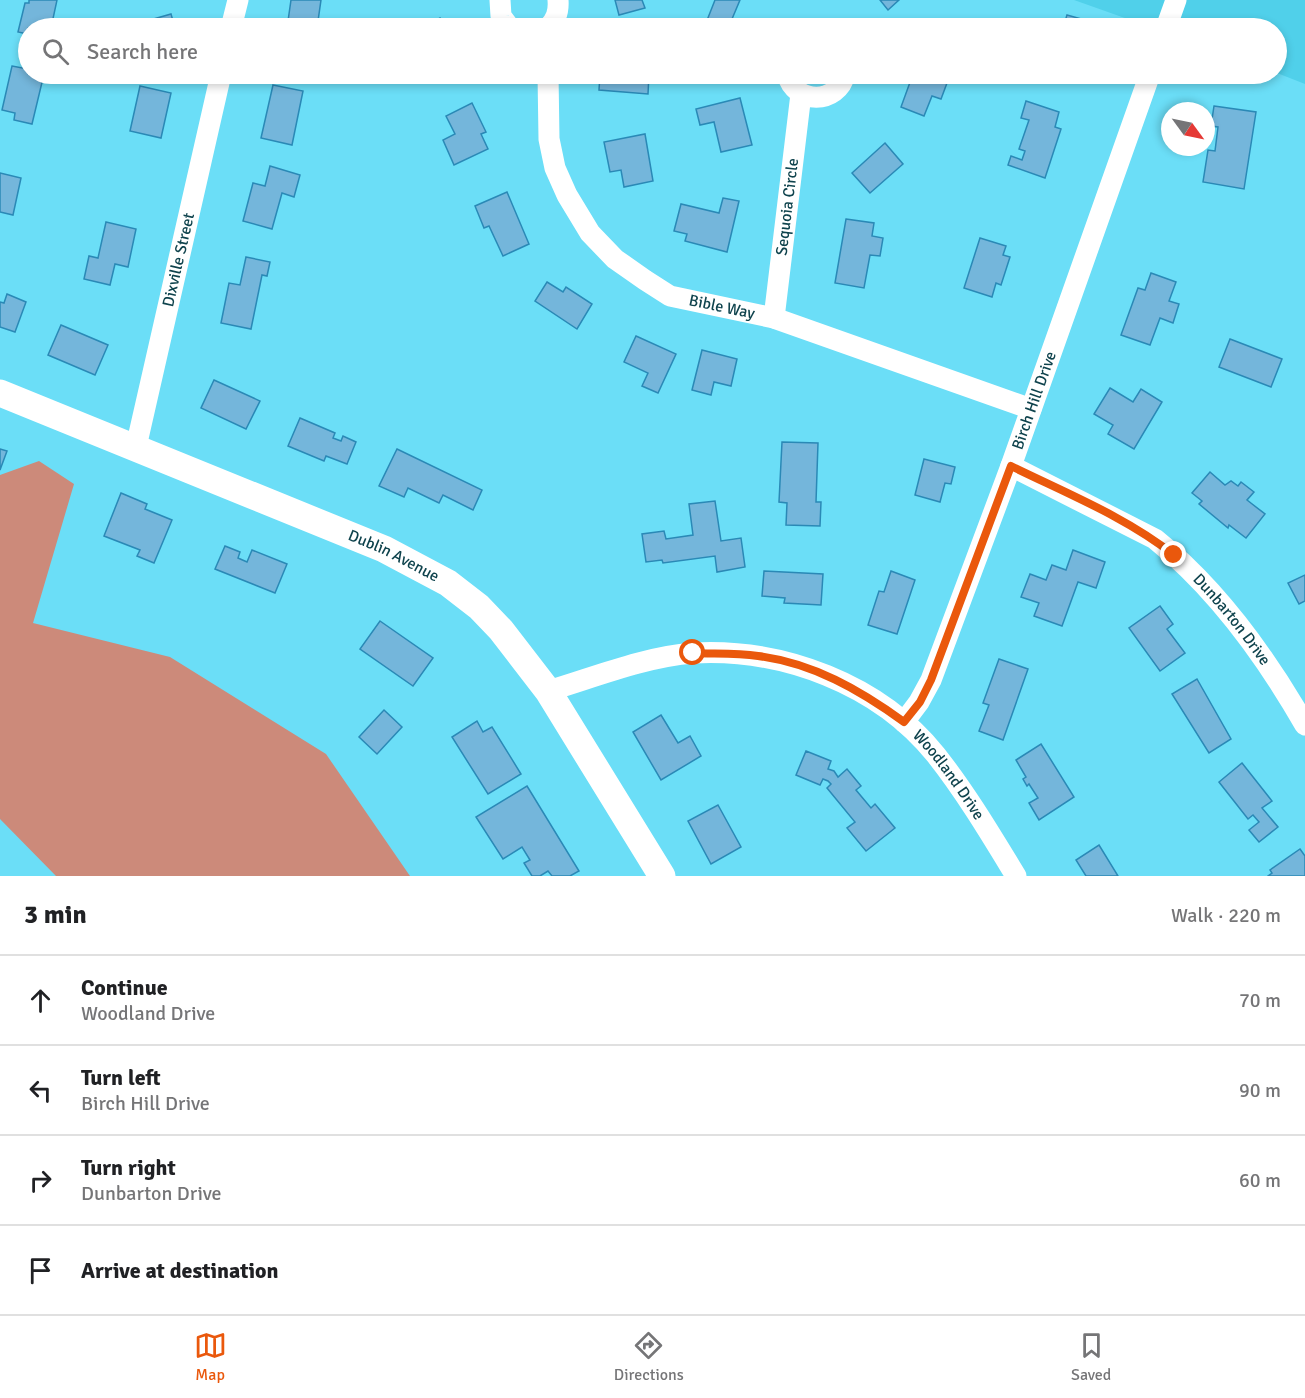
<!DOCTYPE html>
<html lang="en">
<head>
<meta charset="utf-8">
<style>
	:root { --surface:#fff; --page:#f2f2f2; --text:#202124; --muted:#757577; --line:#e0e0e0; --accent:#ea580c }
	body { margin:0; font-family:Signika,sans-serif; background:var(--page); color:var(--text) }
	.compass { position:absolute; left:1161px; top:102px; width:54px; height:54px; border-radius:50%; background:var(--surface); box-shadow:0 3px 9px #0003; rotate:123deg }
	.stop { position:absolute; width:18px; height:18px; margin:-14px; border:4px solid #ea580c; border-radius:50%; background:#fff }
	.stop.end { background:#ea580c; border-color:#fff; box-shadow:0 2px 6px #0008 }
	.list { margin:0; padding:0; list-style:none }
	h2 { display:flex; justify-content:space-between; align-items:center; height:78px; margin:0; padding:0 24px; font-size:26px }
	h2 small { font-size:20px; font-weight:400; color:var(--muted) }
	.list li { display:grid; grid-template-columns:39px 1fr auto; gap:18px; align-items:center; box-sizing:border-box; height:90px; padding:0 24px; border-top:2px solid var(--line) }
	.list b { display:block; font-size:22px; white-space:nowrap }
	.list p { margin:0; font-size:20px; white-space:nowrap; color:var(--muted) }
	.list em { font-size:20px; font-style:normal; color:var(--muted) }
	.icon { flex:none; width:33px; height:33px; fill:none; stroke:currentColor; stroke-width:2; stroke-linecap:round; stroke-linejoin:round }
	.map { position:relative; flex:none; width:1305px; height:876px; overflow:hidden }
	.search { position:absolute; background:var(--surface); box-shadow:0 3px 9px #0003; left:18px; right:18px; top:18px; height:66px; display:flex; align-items:center; gap:15px; box-sizing:border-box; padding:0 21px; border-radius:33px; color:var(--muted); font-size:22px }
	.sheet { height:438px; background:var(--surface) }
	nav { display:flex; justify-content:space-around; align-items:center; box-sizing:border-box; height:84px; border-top:2px solid var(--line); background:var(--surface); font-size:16px; color:var(--muted) }
	nav a { display:grid; justify-items:center; gap:3px }
	nav .on { color:var(--accent) }
	.map>svg:first-child { display:block }
</style>
</head>
<body>
<div class="map">
<svg width="1305" height="876" viewBox="0 0 1305 876">
	<rect width="100%" height="100%" fill="#6bdef7"/>
	<path fill="#50d0ea" d="M1074 0H1305V84L1277 73 1276 28H1153Z"/>
	<path fill="#cc8a7a" d="M39 461 74 484 33 623 170 657 326 754 410 876H56L0 819V475Z"/>
	<g fill="#74b6db" stroke="#2a89b6" stroke-width="1.5">
		<path d="M29 0H57L51 28H28V34L18 32 25 3H29Z"/>
		<path d="M291 0H321L317 28H287Z"/>
		<path d="M615 0H642L645 8 619 15Z"/>
		<path d="M715 0H740L732 19 738 21 735 28H704Z"/>
		<path d="M880 0H899L888 10Z"/>
		<path d="M171 14 175 28H145L143 22Z"/>
		<path d="M1067 15 1092 22 1090 28H1063Z"/>
		<path d="M440 18 446 28H423Z"/>
		<path d="M12 66 28 69V74H44L32 124 14 120 15 113 2 110Z"/>
		<path d="M600 74H649L648 94 599 90Z"/>
		<path d="M913 74 950 75 941 99 932 96 924 116 901 107Z"/>
		<path d="M1050 74H1085L1082 83Z"/>
		<path d="M273 85 303 91 292 145 261 138Z"/>
		<path d="M140 86 171 93 161 138 130 131Z"/>
		<path d="M740 98 752 145 721 152 714 122 700 125 696 109Z"/>
		<path d="M1026 101 1059 112 1055 127 1061 129 1045 178 1008 165 1011 156 1022 160 1025 151 1019 149 1029 120 1021 118Z"/>
		<path d="M472 103 486 132 481 134 488 149 454 165 443 140 455 134 446 116Z"/>
		<path d="M1214 106 1256 112 1244 189 1203 182 1208 150 1215 151 1218 127 1211 126Z"/>
		<path d="M645 134 653 181 624 187 621 170 610 172 604 142Z"/>
		<path d="M885 143 903 164 870 193 852 173Z"/>
		<path d="M270 166 300 175 294 197 282 193 272 229 243 221 253 183 265 186Z"/>
		<path d="M0 173 21 178 13 215 0 212Z"/>
		<path d="M507 192 529 244 503 256 489 226 484 228 475 206Z"/>
		<path d="M723 198 739 201 727 252 685 241 687 234 674 231 681 204 719 213Z"/>
		<path d="M846 219 874 223 872 236 883 238 880 256 870 255 864 288 835 283Z"/>
		<path d="M106 222 136 229 128 267 115 264 110 285 84 279 89 256 98 258Z"/>
		<path d="M980 238 1006 246 1003 255 1010 257 1001 285 996 283 992 297 964 288Z"/>
		<path d="M246 257 270 262 267 276 262 275 251 329 221 323 229 283 240 285Z"/>
		<path d="M1151 273 1176 282 1169 301 1179 304 1173 323 1160 318 1150 345 1121 335 1138 288 1145 290Z"/>
		<path d="M547 282 563 292 566 287 592 304 577 329 535 301Z"/>
		<path d="M7 294 26 302 15 332 0 327V302L4 303Z"/>
		<path d="M61 325 108 345 95 375 48 355Z"/>
		<path d="M636 336 676 354 658 393 642 386 648 373 624 362Z"/>
		<path d="M1230 339 1282 359 1271 387 1219 367Z"/>
		<path d="M702 350 737 359 731 386 714 382 711 395 692 390Z"/>
		<path d="M214 380 260 401 246 429 201 408Z"/>
		<path d="M1110 388 1133 402 1141 389 1162 402 1134 449 1108 434 1113 425 1094 414Z"/>
		<path d="M300 418 335 433 333 438 341 441 343 436 356 442 347 464 326 456 324 461 288 446Z"/>
		<path d="M782 442 818 443 816 502H821L820 526 786 525 787 503 779 502Z"/>
		<path d="M0 449 7 451 0 470Z"/>
		<path d="M397 449 482 490 473 510 443 495 439 503 408 488 404 497 379 486Z"/>
		<path d="M924 459 955 467 951 484 945 483 940 502 915 495Z"/>
		<path d="M1210 472 1225 485 1231 481 1238 486 1241 482 1254 492 1247 500 1265 514 1246 538 1229 525 1228 528 1199 504 1202 501 1192 493Z"/>
		<path d="M121 493 147 504 145 509 172 520 154 563 137 556 140 550 104 536Z"/>
		<path d="M715 501 721 541 741 538 745 567 717 572 715 556 663 563 662 560 646 562 642 534 664 531 666 539 693 535 689 504Z"/>
		<path d="M225 546 240 552 238 558 247 562 252 550 287 564 275 593 215 569Z"/>
		<path d="M1073 550 1105 562 1096 588 1078 582 1062 626 1034 616 1039 603 1021 597 1030 574 1046 580 1052 565 1066 570Z"/>
		<path d="M764 571 823 574 821 605 784 603 785 598 762 596Z"/>
		<path d="M891 571 915 580 897 634 868 625 879 591 884 592Z"/>
		<path d="M1305 575V601L1299 604 1288 583Z"/>
		<path d="M1160 606 1173 624 1167 629 1185 653 1160 671 1129 628Z"/>
		<path d="M380 621 433 658 413 686 360 649Z"/>
		<path d="M999 659 1028 669 1003 740 979 731 989 705 983 703Z"/>
		<path d="M1197 679 1231 739 1209 753 1172 694Z"/>
		<path d="M384 710 402 727 377 754 359 737Z"/>
		<path d="M661 715 678 743 690 736 701 756 661 780 633 732Z"/>
		<path d="M477 721 483 732 492 727 521 774 488 794 452 737Z"/>
		<path d="M1041 744 1074 797 1039 820 1029 803 1038 798 1029 784 1027 786 1023 779 1026 777 1016 760Z"/>
		<path d="M806 751 831 761 828 769 834 771 838 777 847 769 861 786 856 790 871 808 875 804 895 828 866 851 847 828 855 822 827 788 831 784 828 781 823 779 820 785 796 775Z"/>
		<path d="M1242 763 1272 801 1262 808 1278 827 1259 842 1249 830 1259 822 1253 815 1248 819 1219 782Z"/>
		<path d="M527 786 579 871 570 876H552L548 871 540 876H532L524 863 530 860 522 847 503 859 476 817Z"/>
		<path d="M718 805 741 847 711 864 688 821Z"/>
		<path d="M1099 845 1118 876H1086L1076 860Z"/>
		<path d="M1300 849 1305 856V876H1268L1272 873 1270 870Z"/>
	</g>
	<g fill="none" stroke-linecap="round" stroke-linejoin="round">
		<g stroke="#fff" stroke-width="21">
			<path d="M500 0 501 16 510 28"/>
			<path d="M231 28 238 0"/>
			<path d="M548 28C556 20 559 12 558 0"/>
			<path d="M1166 28 1176 0"/>
			<path id="s1" d="M548 74 549 139 555 168 567 195 590 233 615 259 645 280 670 296 774 318 1031 409"/>
			<path d="M787 74C795 105 838 105 845 74"/>
			<path id="s2" d="M774 318 801 94"/>
			<path id="s3" d="M136 447 221 74"/>
			<path id="s4" d="M1011 466 1155 539C1216 588 1266 657 1305 725"/>
			<path id="s5" d="M548 691C595 677 644 657 693 653 783 648 879 684 936 755 966 793 991 835 1016 876"/>
			<path id="s6" d="M904 722 919 702 931 680 1011 466 1150 74"/>
		</g>
		<path stroke="#fff" stroke-width="27" id="s7" d="M0 393 384 549 448 583 479 607 501 630 548 691 662 876"/>
	</g>
	<g fill="none" stroke-linecap="round" stroke-linejoin="round">
		<path stroke="#ea580c" stroke-width="8" d="M693 653C714 654 736 653 758 656 813 663 860 690 904 722L920 702 931 680 1011 466C1066 493 1126 517 1174 555"/>
	</g>
	<g text-anchor="middle" dominant-baseline="central" stroke-width="4.5" stroke-linejoin="round" paint-order="stroke">
		<g font-size="16" fill="#0f434d" stroke="#ccf5fe">
			<text stroke="none"><textPath href="#s2" startOffset="112">Sequoia Circle</textPath></text>
			<text stroke="none"><textPath href="#s3" startOffset="192">Dixville Street</textPath></text>
			<text stroke="none"><textPath href="#s1" startOffset="324">Bible Way</textPath></text>
			<text stroke="none"><textPath href="#s6" startOffset="348">Birch Hill Drive</textPath></text>
			<text stroke="none"><textPath href="#s7" startOffset="426">Dublin Avenue</textPath></text>
			<text stroke="none"><textPath href="#s4" startOffset="273">Dunbarton Drive</textPath></text>
			<text stroke="none"><textPath href="#s5" startOffset="447">Woodland Drive</textPath></text>
		</g>
	</g>
</svg>
<svg class="compass" viewBox="-18 -18 36 36"><path d="M0-13l5 13h-10z" fill="#e53935"/><path d="M0 13l5-13h-10z" fill="#757577"/></svg>
<div class="stop" style="left:693px;top:653px"></div>
<div class="stop end" style="left:1174px;top:555px"></div>
<div class="search"><svg class="icon" aria-label="search" viewBox="0 0 24 24"><circle cx="10" cy="10" r="6"/><path d="M15 15l6 6"/></svg>Search here</div>
</div>
<section class="sheet">
<h2>3 min<small>Walk · 220 m</small></h2>
<ul class="list">
<li><svg class="icon" aria-label="ahead" viewBox="0 0 24 24"><path d="M12 20V5M6 11l6-6 6 6"/></svg><div><b>Continue</b><p>Woodland Drive</p></div><em>70 m</em></li>
<li><svg class="icon" aria-label="left" viewBox="0 0 24 24"><path d="M17 20v-9H6M10 6l-5 5 5 5"/></svg><div><b>Turn left</b><p>Birch Hill Drive</p></div><em>90 m</em></li>
<li><svg class="icon" aria-label="right" viewBox="0 0 24 24"><path d="M7 20v-9h11M14 6l5 5-5 5"/></svg><div><b>Turn right</b><p>Dunbarton Drive</p></div><em>60 m</em></li>
<li><svg class="icon" aria-label="arrive" viewBox="0 0 24 24"><path d="M6 21V4h12l-3 4 3 4H6"/></svg><div><b>Arrive at destination</b></div></li>
</ul>
</section>
<nav>
<a class="on"><svg class="icon" aria-label="map" viewBox="0 0 24 24"><path d="M3 6l6-2 6 2 6-2v14l-6 2-6-2-6 2zM9 4v14M15 6v14"/></svg>Map</a>
<a><svg class="icon" aria-label="directions" viewBox="0 0 24 24"><path d="M12 3l9 9-9 9-9-9zM9 14v-3h6M13 9l2 2-2 2"/></svg>Directions</a>
<a><svg class="icon" aria-label="saved" viewBox="0 0 24 24"><path d="M7 4h10v16l-5-4-5 4z"/></svg>Saved</a>
</nav>
</body>
</html>
